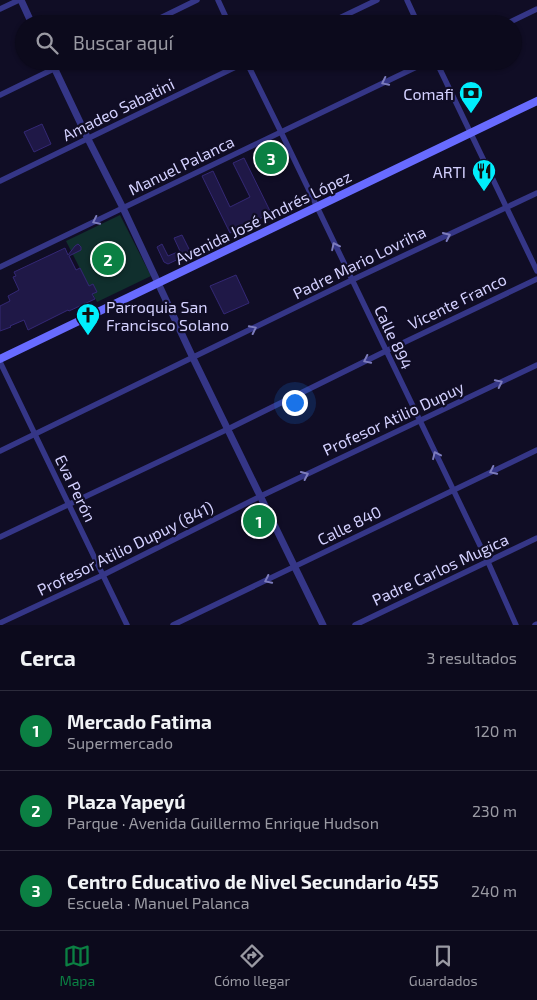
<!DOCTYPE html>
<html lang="es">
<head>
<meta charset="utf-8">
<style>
	:root { --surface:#0c0a1c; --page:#1a1829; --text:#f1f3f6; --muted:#9a9aa3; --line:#2c2b3b; --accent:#0b8043 }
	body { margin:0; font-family:"Exo 2",sans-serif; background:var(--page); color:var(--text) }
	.you { position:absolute; left:294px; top:402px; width:18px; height:18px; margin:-12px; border:4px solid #fff; border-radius:50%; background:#1a73e8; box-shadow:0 0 0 8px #1a73e833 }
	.badge { display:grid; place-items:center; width:32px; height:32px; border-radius:50%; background:var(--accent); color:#fff; font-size:16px; font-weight:700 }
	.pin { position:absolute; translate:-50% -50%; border:2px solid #fff; box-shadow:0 1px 5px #0006 }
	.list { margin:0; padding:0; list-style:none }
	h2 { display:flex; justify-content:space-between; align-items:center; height:65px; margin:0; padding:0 20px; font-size:21px }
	h2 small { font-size:16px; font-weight:400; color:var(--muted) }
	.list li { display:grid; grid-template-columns:32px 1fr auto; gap:15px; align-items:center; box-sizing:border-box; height:80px; padding:0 20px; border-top:1px solid var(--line) }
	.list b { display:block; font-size:19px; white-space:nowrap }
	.list p { margin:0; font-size:16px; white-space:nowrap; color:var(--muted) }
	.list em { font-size:16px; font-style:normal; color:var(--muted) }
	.icon { flex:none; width:28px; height:28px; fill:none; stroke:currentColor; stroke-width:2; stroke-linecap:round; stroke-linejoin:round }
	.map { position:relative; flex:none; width:537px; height:625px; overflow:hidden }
	.search { position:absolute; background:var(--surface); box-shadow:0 1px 4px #0004; left:15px; right:15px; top:15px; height:55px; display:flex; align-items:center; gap:12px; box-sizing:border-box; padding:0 18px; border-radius:28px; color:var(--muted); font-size:19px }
	.sheet { height:305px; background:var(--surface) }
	nav { display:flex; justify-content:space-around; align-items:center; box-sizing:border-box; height:70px; border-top:1px solid var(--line); background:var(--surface); font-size:14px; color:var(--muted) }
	nav a { display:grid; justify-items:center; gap:2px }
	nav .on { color:var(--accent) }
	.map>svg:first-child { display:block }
</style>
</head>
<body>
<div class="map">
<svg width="537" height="625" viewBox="0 0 537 625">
	<rect width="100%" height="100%" fill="#100d25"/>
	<path fill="#102f2d" d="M120 215 151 276 97 302 66 241Z"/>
	<g fill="#1f1847" stroke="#342875">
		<path d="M42 124 51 144 34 152 24 132Z"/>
		<path d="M244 158 271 213 230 233 202 176 213 171 230 207 250 197 233 163Z"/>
		<path d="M182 235 191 253 168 264 164 262 157 247 162 244 168 256 180 251 174 238Z"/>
		<path d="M78 244 81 247V250L69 256 76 270 80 268 89 286 93 284 97 292 92 294 95 299 69 311 68 310 28 330 24 320 10 326 11 327 0 331V306L10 301 8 296 19 290 13 277 16 276 14 272 65 248 68 255 75 246Z"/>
		<path d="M236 275 249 303 224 314 210 286Z"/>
	</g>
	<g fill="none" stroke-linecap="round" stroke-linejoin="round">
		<g stroke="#353687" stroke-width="5.5">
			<path d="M218 0 229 24"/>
			<path d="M407 0 418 24"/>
			<path d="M0 9 19 0"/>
			<path d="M148 24 197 0"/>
			<path d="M327 24 377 0"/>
			<path d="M506 24 537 9"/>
			<path d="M246 61 281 132 488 562 516 625"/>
			<path d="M436 61 537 271"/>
			<path d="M0 95 70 61"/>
			<path d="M0 181 248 61"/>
			<path d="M0 267 429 61"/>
			<path d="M0 362 127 625"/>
			<path d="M0 451 352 280 537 193"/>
			<path d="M0 537 228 429 386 351 537 279"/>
			<path d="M0 623 103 575 261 496 537 365"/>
			<path d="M173 625 537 450"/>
			<path d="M355 625 537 538"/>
			<path d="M535 625 537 624"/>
		</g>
		<g stroke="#353687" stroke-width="7">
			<path d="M21 0 32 24"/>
			<path d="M51 61 88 139 123 208 193 358 323 625"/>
		</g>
		<path stroke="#686bff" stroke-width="8" d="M0 359 537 101"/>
	</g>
	<defs><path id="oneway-chevron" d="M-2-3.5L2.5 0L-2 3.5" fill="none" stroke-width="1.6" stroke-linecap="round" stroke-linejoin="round" transform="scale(1.25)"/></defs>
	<g stroke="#7d7cbd">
		<use href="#oneway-chevron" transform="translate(385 82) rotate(154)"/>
		<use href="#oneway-chevron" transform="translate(96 221) rotate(154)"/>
		<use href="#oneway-chevron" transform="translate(447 236) rotate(-25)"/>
		<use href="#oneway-chevron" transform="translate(335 246) rotate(-116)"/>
		<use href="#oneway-chevron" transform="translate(253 329) rotate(-26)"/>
		<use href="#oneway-chevron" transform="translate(367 360) rotate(154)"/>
		<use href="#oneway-chevron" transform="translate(499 383) rotate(-26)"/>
		<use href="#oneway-chevron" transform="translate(436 455) rotate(-115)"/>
		<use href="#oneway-chevron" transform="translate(493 471) rotate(154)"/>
		<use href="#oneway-chevron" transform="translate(305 475) rotate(-25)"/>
		<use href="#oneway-chevron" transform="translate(268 580) rotate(154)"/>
	</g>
	<defs>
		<g id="bank-pin" transform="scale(1.25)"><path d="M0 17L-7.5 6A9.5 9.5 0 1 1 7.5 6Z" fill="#00eefc" stroke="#100d25"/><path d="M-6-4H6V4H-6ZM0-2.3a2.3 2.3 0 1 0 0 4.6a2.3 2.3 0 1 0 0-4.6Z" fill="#111"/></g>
		<g id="restaurant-pin" transform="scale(1.25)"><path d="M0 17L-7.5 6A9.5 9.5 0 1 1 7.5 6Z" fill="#00eefc" stroke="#100d25"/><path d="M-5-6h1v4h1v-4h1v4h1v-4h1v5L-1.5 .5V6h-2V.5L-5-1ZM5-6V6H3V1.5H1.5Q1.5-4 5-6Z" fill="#111"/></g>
		<g id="church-pin" transform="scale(1.25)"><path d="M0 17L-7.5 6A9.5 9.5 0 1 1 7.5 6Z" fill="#00eefc" stroke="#100d25"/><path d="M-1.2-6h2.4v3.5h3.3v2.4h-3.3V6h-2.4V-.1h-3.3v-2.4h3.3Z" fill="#111"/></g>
	</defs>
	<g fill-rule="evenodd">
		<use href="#bank-pin" x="471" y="93"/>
		<use href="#restaurant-pin" x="484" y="171"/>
		<use href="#church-pin" x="88" y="315"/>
	</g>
	<g text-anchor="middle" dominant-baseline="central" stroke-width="4.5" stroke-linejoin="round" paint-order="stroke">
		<g font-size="16" fill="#d4d1ff" stroke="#100d25" text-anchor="end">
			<text x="454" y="93">Comafi</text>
			<text x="466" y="171">ARTI</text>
			<text x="106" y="306" text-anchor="start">Parroquia San<tspan x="106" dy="18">Francisco Solano</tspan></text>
		</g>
		<g font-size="16" fill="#d4d1ff" stroke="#100d25">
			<text transform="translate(118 109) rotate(-26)">Amadeo Sabatini</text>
			<text transform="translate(181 165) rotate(-26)">Manuel Palanca</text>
			<text transform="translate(263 217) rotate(-26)">Avenida José Andrés López</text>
			<text transform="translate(359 262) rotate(-26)">Padre Mario Lovriha</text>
			<text transform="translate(457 301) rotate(-26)">Vicente Franco</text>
			<text transform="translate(394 337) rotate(65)">Calle 894</text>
			<text transform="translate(393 418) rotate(-25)">Profesor Atilio Dupuy</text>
			<text transform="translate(76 488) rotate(64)">Eva Perón</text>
			<text transform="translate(349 525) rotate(-26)">Calle 840</text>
			<text transform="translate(125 548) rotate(-26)">Profesor Atilio Dupuy (841)</text>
			<text transform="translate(440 569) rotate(-25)">Padre Carlos Mugica</text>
		</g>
	</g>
</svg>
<div class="you"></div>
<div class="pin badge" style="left:259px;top:521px">1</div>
<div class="pin badge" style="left:108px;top:259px">2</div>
<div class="pin badge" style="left:271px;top:158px">3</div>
<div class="search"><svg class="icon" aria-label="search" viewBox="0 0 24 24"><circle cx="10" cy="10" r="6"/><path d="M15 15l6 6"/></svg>Buscar aquí</div>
</div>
<section class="sheet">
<h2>Cerca<small>3 resultados</small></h2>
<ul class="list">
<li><span class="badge">1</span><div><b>Mercado Fatima</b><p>Supermercado</p></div><em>120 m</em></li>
<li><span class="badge">2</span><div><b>Plaza Yapeyú</b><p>Parque · Avenida Guillermo Enrique Hudson</p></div><em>230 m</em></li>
<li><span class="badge">3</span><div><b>Centro Educativo de Nivel Secundario 455</b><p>Escuela · Manuel Palanca</p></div><em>240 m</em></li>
</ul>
</section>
<nav>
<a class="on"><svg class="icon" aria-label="map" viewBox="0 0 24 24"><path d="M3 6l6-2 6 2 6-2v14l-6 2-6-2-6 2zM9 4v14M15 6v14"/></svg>Mapa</a>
<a><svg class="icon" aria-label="directions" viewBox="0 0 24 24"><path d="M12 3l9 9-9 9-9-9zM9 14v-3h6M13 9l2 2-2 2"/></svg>Cómo llegar</a>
<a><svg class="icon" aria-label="saved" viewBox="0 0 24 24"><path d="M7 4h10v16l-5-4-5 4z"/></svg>Guardados</a>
</nav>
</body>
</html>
